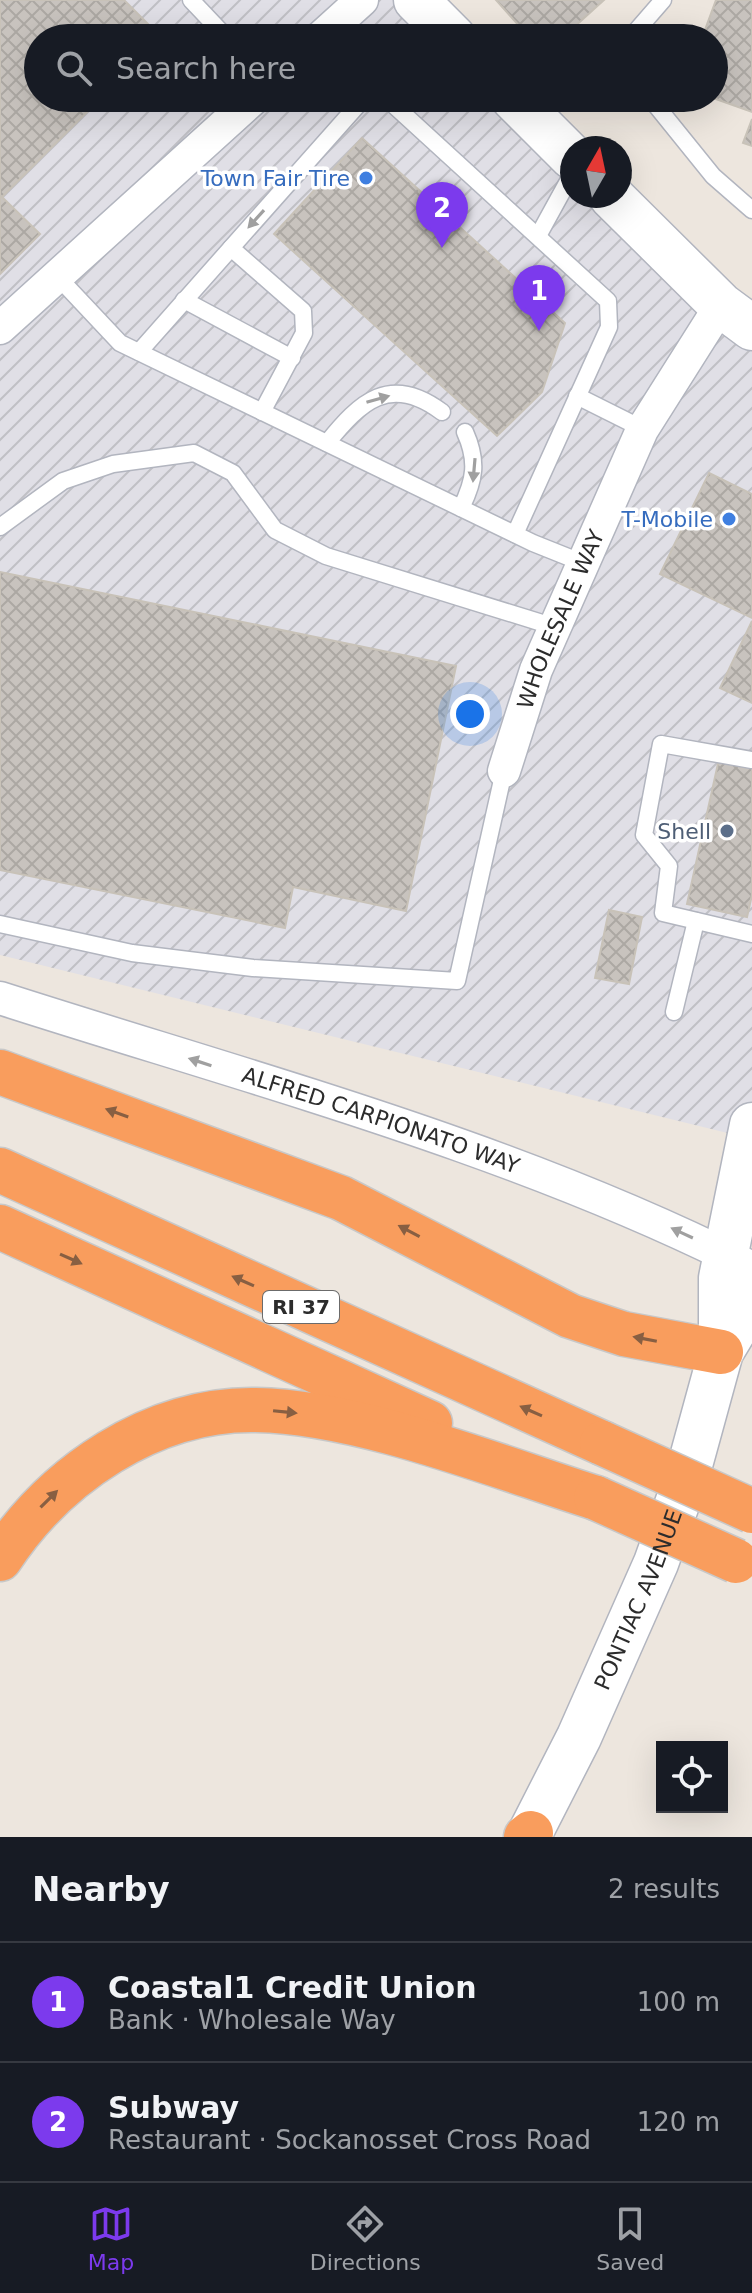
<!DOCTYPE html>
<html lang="en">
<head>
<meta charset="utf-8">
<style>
	:root { --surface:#171b24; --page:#20242c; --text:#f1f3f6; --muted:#9ea1a6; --line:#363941; --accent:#7c3aed }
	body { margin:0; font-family:"DejaVu Sans",sans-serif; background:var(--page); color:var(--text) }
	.controls { position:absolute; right:24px; bottom:24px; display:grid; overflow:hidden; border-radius:0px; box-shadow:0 8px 32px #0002 }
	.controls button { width:72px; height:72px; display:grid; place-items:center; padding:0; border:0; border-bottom:2px solid var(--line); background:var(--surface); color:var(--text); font:40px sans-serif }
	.compass { position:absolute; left:560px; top:136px; width:72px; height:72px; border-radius:50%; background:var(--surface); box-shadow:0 8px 32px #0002; rotate:9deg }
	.you { position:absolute; left:470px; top:714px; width:28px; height:28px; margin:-20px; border:6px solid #fff; border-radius:50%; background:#1a73e8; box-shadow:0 0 0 12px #1a73e833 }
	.badge { display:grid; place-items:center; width:52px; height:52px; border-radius:50%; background:var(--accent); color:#fff; font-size:26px; font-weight:700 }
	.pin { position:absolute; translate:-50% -66px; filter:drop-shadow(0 2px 4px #0008) }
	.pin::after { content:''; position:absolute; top:42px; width:28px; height:24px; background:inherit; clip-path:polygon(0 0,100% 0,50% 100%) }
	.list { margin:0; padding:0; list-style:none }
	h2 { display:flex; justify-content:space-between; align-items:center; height:104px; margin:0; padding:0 32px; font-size:34px }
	h2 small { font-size:26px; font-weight:400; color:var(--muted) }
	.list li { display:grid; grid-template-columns:52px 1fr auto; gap:24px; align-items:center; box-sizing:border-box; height:120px; padding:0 32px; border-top:2px solid var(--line) }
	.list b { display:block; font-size:30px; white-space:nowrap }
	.list p { margin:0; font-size:26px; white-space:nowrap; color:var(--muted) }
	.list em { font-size:26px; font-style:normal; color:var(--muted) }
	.icon { flex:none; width:44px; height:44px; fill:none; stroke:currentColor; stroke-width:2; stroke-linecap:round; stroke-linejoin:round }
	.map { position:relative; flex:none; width:752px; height:1837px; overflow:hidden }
	.search { position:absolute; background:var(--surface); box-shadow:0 8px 32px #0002; left:24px; right:24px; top:24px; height:88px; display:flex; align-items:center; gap:20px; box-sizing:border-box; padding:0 28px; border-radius:44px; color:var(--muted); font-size:30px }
	.sheet { height:344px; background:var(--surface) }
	nav { display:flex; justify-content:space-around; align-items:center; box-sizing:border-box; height:112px; border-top:2px solid var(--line); background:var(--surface); font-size:22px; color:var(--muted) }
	nav a { display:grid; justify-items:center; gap:4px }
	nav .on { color:var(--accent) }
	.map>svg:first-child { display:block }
</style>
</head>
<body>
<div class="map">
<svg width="752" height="1837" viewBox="0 0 752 1837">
	<defs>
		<pattern id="industrial-furrows" width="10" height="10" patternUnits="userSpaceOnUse" patternTransform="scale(2)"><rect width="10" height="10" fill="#e0dfe6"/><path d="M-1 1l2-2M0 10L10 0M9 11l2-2" fill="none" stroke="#c0c0c5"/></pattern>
		<pattern id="building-cross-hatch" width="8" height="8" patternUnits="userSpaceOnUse" patternTransform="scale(2)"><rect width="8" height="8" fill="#c8c3be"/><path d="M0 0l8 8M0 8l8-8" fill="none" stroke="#aca8a3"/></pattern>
	</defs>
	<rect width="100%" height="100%" fill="#ede6de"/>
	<path fill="url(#industrial-furrows)" d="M0 0H420L458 38H38V98H517L572 154V196H614L752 335V1139L0 955Z"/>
	<g fill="url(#building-cross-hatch)" stroke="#c8c2b8" stroke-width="2">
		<path d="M0 0H124L162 38H38V98H101L2 197 40 234 0 274Z"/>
		<path d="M496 0H604L562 38H530Z"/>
		<path d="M716 0H752V112L713 98 714 38H702Z"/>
		<path d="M752 119V146L743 143Z"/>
		<path d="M362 138 565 323 542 392 497 436 274 234Z"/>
		<path d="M709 473 752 494V618L660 574Z"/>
		<path d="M0 572 456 666 406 911 293 887 285 928 0 870Z"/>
		<path d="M752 621V703L720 688Z"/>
		<path d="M719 759 752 767V895L747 917 687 904Z"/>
		<path d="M609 910 642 917 629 984 595 978Z"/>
	</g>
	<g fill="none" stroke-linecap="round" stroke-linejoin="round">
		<g stroke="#b2b5bf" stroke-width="19">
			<g id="lane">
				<path d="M191 0 227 38"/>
				<path d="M630 38 663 0"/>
				<path d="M386 98 608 301 609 327 515 534"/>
				<path d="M650 98 713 176 752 210"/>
				<path d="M530 113 552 98"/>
				<path d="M538 236 572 174"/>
				<path d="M231 248 364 98"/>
				<path d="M57 276 120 343 533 543 583 563"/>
				<path d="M184 300 292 358"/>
				<path d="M139 352 231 248 303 311 304 333 262 412"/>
				<path d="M577 396 643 429"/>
				<path d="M327 443C360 402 390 373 442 412"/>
				<path d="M461 508C475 480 478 461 465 432"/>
				<path d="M0 527 63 481 113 464 194 453 233 473 275 530 326 556 555 627"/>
				<path d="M752 760 661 744 644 835 669 866 663 913 752 934"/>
				<path d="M0 924 132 953 253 968 457 981 504 771"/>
				<path d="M674 1012 696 921"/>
			</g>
		</g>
		<g stroke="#b2b5bf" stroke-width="35">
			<g id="street">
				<path d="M320 38 362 0"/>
				<path d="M0 328 254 98"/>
				<path id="s1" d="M504 771 536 670 642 430 721 305"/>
				<path id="s2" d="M0 998C252 1079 516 1148 752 1268"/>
			</g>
		</g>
		<g stroke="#b2b5bf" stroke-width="47">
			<g id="secondary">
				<path d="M416 0 454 38"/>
				<path d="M513 98 572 157"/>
				<path d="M611 196 721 305 752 328"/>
				<path d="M721 1352V1278L752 1125"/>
				<path id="s3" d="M528 1837 579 1737 656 1563 687 1476 721 1352 752 1301"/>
			</g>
		</g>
		<g stroke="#c8c8c8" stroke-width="47">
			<g id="highway">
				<path d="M0 1072 341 1198 570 1316 624 1334 721 1352"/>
				<path d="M0 1170 602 1443"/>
				<path d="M0 1227 430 1423"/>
				<path d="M0 1559C55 1475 152 1408 256 1410 361 1412 495 1466 596 1498"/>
				<path d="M526 1837 531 1833"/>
			</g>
		</g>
		<use href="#lane" stroke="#fff" stroke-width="16"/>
		<use href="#street" stroke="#fff" stroke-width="32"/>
		<use href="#secondary" stroke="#fff" stroke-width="44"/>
		<use href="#highway" stroke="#f99d5d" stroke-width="44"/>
		<g stroke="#c8c8c8" stroke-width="47" stroke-linecap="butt">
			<g id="highway-bridge">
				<path d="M602 1443 752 1511"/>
				<path d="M596 1498 736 1561"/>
			</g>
		</g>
		<use href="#highway-bridge" stroke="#f99d5d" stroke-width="44"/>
	</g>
	<defs><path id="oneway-solid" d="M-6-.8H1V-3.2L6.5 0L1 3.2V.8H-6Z" transform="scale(2)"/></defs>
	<g fill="#a0a0a0">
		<use href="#oneway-solid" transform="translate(256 219) rotate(132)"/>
		<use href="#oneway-solid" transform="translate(378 399) rotate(-16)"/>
		<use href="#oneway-solid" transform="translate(474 470) rotate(95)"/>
		<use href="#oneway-solid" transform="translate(200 1062) rotate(-162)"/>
		<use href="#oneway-solid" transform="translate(682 1233) rotate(-155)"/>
	</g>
	<g fill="#885f42">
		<use href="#oneway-solid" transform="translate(117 1113) rotate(-160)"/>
		<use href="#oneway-solid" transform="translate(409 1231) rotate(-152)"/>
		<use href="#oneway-solid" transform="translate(71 1259) rotate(24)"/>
		<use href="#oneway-solid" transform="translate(243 1281) rotate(-156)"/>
		<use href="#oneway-solid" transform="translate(645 1339) rotate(-169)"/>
		<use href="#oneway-solid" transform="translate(531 1411) rotate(-156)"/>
		<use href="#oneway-solid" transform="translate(285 1412) rotate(6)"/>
		<use href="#oneway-solid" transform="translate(49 1499) rotate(-45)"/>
	</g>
	<g fill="#3f7fe0" stroke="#fff" stroke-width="3">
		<circle cx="366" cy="178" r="8"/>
		<circle cx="729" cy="519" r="8"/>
	</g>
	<circle fill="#5c6f8a" stroke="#fff" stroke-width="3" cx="727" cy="831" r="8"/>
	<g text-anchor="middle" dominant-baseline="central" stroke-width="7" stroke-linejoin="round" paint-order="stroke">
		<rect fill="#fff" stroke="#6b6b6b" stroke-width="2" x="263" y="1291" width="76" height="32" rx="6"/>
		<g font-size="20" font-weight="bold" fill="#2c2c2c">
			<text x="301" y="1307">RI 37</text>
		</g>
		<g font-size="22" fill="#366cbe" stroke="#fff" text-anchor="end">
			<text x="350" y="178">Town Fair Tire</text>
			<text x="713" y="519">T-Mobile</text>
		</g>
		<g font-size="22" fill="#2c2c2c" stroke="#fff">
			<text stroke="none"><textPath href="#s1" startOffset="162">WHOLESALE WAY</textPath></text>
			<text stroke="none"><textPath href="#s2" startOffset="400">ALFRED CARPIONATO WAY</textPath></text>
			<text stroke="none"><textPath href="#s3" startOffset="262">PONTIAC AVENUE</textPath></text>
		</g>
		<g font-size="22" fill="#4e5e75" stroke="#fff" text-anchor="end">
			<text x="711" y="831">Shell</text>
		</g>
	</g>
</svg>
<div class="controls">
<button><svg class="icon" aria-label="locate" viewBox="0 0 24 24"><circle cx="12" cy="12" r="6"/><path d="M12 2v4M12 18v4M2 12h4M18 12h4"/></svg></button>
</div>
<svg class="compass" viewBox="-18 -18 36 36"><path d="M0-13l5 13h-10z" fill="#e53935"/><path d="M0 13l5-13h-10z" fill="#9ea1a6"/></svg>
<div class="you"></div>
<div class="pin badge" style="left:539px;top:331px">1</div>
<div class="pin badge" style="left:442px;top:248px">2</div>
<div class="search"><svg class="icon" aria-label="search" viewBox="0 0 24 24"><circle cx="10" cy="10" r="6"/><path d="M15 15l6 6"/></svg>Search here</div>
</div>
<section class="sheet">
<h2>Nearby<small>2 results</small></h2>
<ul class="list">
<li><span class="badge">1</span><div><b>Coastal1 Credit Union</b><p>Bank · Wholesale Way</p></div><em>100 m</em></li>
<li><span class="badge">2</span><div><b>Subway</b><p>Restaurant · Sockanosset Cross Road</p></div><em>120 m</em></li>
</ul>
</section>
<nav>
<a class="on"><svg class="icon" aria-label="map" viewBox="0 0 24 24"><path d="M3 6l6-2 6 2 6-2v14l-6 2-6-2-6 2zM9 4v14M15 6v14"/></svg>Map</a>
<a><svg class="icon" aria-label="directions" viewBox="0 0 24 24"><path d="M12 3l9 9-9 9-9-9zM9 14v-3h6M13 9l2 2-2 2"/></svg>Directions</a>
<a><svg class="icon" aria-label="saved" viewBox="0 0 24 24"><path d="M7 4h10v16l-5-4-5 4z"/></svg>Saved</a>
</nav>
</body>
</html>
